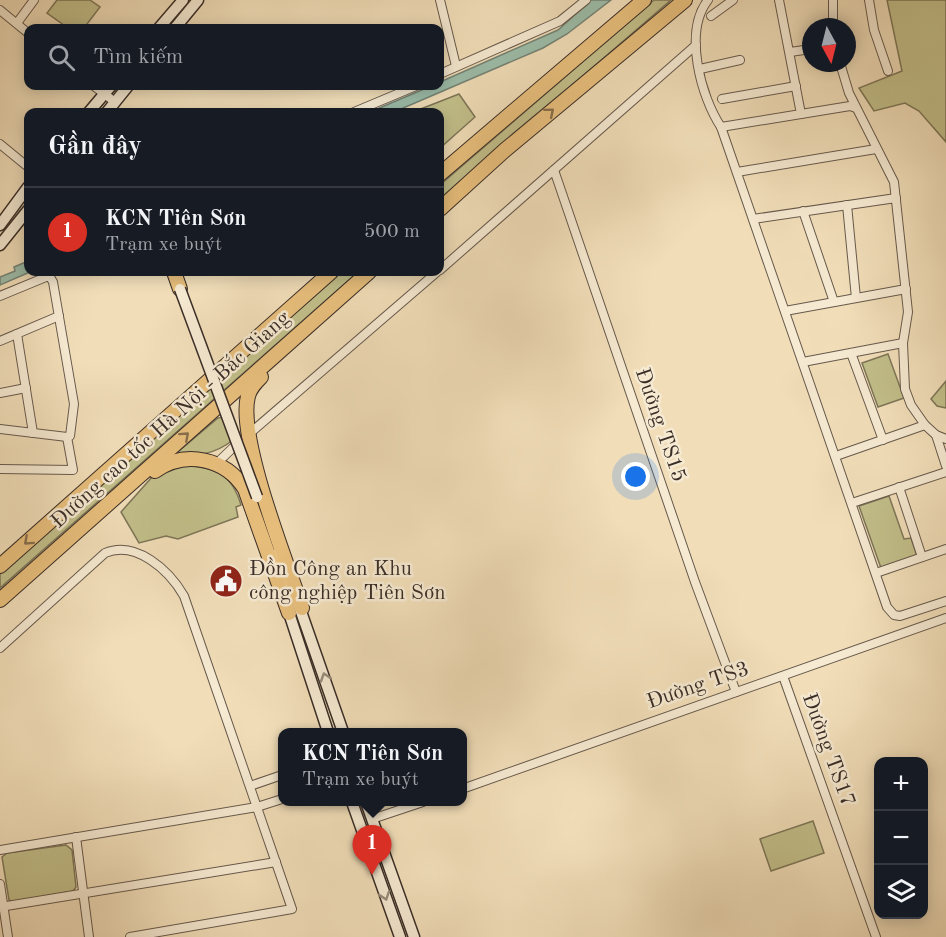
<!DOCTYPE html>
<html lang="vi">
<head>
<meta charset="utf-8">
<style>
	:root { --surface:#171b24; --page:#242831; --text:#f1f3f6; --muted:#9ea1a6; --line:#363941; --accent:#d93025 }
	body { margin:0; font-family:"Old Standard TT",serif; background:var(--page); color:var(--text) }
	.controls { position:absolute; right:18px; bottom:18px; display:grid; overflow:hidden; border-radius:12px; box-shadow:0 3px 15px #0003 }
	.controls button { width:54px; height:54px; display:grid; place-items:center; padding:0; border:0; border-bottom:2px solid var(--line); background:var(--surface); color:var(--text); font:30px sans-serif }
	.compass { position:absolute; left:802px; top:18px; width:54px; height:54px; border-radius:50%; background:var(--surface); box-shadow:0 3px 15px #0003; rotate:173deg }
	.you { position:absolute; left:636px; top:477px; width:21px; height:21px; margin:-15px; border:4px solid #fff; border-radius:50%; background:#1a73e8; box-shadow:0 0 0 9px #1a73e833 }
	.badge { display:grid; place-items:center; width:39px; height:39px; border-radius:50%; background:var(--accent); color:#fff; font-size:20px; font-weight:700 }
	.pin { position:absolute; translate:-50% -50px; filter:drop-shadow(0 2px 3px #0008) }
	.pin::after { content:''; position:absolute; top:32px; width:21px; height:18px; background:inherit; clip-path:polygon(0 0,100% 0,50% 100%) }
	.popup { position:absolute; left:278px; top:728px; width:189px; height:78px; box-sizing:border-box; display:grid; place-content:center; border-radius:12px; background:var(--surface); filter:drop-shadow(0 2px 4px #0005); font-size:20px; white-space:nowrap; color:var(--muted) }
	.popup b { font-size:22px; color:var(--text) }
	.popup::after { content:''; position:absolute; left:50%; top:100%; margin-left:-12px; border:12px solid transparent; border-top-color:var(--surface) }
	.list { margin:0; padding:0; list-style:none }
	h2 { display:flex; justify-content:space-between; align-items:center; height:78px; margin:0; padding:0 24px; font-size:26px }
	h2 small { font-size:20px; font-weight:400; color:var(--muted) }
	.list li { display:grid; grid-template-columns:39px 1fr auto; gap:18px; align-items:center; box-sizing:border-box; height:90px; padding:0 24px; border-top:2px solid var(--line) }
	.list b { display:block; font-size:22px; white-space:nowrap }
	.list p { margin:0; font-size:20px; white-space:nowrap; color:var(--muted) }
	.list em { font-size:20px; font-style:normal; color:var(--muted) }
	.icon { flex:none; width:33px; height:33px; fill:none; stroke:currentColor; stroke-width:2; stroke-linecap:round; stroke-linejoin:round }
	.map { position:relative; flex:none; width:946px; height:937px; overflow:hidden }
	.search { position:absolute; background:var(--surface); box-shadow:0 3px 15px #0003; left:24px; top:24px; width:420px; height:66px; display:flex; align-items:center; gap:15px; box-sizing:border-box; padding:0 21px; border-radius:12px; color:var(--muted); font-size:22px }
	.panel { position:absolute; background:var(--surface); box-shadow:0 3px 15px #0003; left:24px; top:108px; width:420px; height:168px; border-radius:12px }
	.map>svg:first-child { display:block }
</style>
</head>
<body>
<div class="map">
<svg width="946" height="937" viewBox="0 0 946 937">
	<rect width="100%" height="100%" fill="#f1deb9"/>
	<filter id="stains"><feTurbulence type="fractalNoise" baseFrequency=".00333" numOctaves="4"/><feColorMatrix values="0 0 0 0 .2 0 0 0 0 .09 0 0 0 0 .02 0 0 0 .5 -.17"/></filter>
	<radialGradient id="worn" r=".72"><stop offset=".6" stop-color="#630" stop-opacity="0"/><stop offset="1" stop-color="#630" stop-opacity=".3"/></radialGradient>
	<g fill="#c2bf8a" stroke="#7e7658" stroke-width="1.5">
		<path d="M57 0H90L100 7 84 28H68L47 13Z"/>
		<path d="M654 0H671L440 199V185Z"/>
		<path d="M887 0H946V142L919 111 905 103 874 111 859 88 902 71Z"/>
		<path d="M459 94 475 117 440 148V112H413Z"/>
		<path d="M341 272H358L0 588V574Z"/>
		<path d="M888 354 904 398 878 407 862 363Z"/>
		<path d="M946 381V408L937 406 931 399Z"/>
		<path d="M224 417 233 440C214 455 197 456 173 456L218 418Z"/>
		<path d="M181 465C214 468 231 471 241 505L236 507 238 517 178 539 166 536 139 543 121 512 153 476Z"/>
		<path d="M889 496 904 539 911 538 917 556 881 568 859 506Z"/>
		<path d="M813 821 824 853 771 871 760 839Z"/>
		<path d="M66 845 72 850 76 887 73 891 13 902 9 900 2 857 7 853Z"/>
	</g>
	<g fill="#9cbda9" stroke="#748375" stroke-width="1.5">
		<path d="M591 0H611L567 34 543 48 394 112H370L431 86H440V82L558 30Z"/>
		<path d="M28 261 30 272 0 285V277L15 271 14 267Z"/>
	</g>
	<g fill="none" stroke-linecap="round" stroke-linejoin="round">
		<g stroke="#67594c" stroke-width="10">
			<g id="street">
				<path d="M440 0 456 66"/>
				<path d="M708 0C683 32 701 97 721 127L887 607 894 615 900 616 946 601"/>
				<path d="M779 0 801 114"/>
				<path d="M833 0V27"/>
				<path d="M869 0 874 30 888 71"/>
				<path d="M0 10 28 33"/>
				<path d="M711 16 733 0"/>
				<path d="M17 23 34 0"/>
				<path d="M790 52 811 49"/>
				<path d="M840 63 849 93 894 182 908 312 903 343 905 389 911 405 925 425 936 435 946 439"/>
				<path d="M700 69 740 60"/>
				<path d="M440 74 560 21 586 0"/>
				<path d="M94 86 115 102"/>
				<path d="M722 99 796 86"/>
				<path d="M354 112 416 86"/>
				<path d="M721 127 850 106 856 108"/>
				<path d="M0 144 28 167"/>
				<path d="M554 170 695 582 736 692"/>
				<path d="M737 172 876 149"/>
				<path d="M847 205 856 298"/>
				<path d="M803 211 834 302"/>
				<path d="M753 219 896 198"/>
				<path d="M440 270 696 45"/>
				<path d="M0 296 46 277H50L53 282 74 404 70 436 67 437 0 429"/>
				<path d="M785 311 906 289"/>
				<path d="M17 334 33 433"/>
				<path d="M0 341 59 316"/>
				<path d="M851 353 883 440"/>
				<path d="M803 362 903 343"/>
				<path d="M0 393 26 388"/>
				<path d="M249 434 437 272"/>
				<path d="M936 435 946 466"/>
				<path d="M836 456 925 425"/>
				<path d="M217 463 239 442"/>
				<path d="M0 469 73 470 67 437"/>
				<path d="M899 487 922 557"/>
				<path d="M852 503 946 472"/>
				<path d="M876 573 946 549"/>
				<path d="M0 648 105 553C136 540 169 570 184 596L292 909 130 937"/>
				<path d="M783 676 876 937"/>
				<path d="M250 786 282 775"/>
				<path d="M462 789 946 618"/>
				<path d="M372 819 423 802"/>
				<path d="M76 837 89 937"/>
				<path d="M0 850 257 807 282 799"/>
				<path d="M0 884 8 937"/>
				<path d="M0 907 276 862"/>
			</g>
		</g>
		<g stroke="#392d27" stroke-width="13">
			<g id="secondary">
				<path d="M159 28 183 0"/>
				<path d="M175 28 198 0"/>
				<path d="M89 112 111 86"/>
				<path d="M107 112 128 86"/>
				<path d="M0 225 28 187"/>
				<path d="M0 245 28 210"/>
				<path d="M276 555 286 583 289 613 328 732"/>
				<path d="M298 603 343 732"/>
				<path d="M352 802 400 937"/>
				<path d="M366 802 414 937"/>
			</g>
		</g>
		<g stroke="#392d27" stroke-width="16">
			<g id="highway">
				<path d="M440 174 644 0"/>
				<path d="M440 209 505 150 685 0"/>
				<path d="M174 272 180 289"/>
				<path d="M261 377C255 383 250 388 248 396 237 438 287 563 302 608"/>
				<path d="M155 471C186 449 226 459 245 489L289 613"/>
				<path d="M0 566 331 272"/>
				<path d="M0 600 369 272"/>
			</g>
		</g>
		<use href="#street" stroke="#f6ead2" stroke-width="8"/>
		<use href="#secondary" stroke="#f6ead2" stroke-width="10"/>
		<use href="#highway" stroke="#e8bf7c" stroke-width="14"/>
		<g stroke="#392d27" stroke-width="13" stroke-linecap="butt">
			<path id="secondary-bridge" d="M180 289 257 497"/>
		</g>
		<use href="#secondary-bridge" stroke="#f6ead2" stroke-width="10"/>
	</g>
	<defs><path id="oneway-chevron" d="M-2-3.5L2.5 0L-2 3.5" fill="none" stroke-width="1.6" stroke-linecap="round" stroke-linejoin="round" transform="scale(1.5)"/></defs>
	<g stroke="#886f4d">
		<use href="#oneway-chevron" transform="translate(550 112) rotate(-40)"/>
		<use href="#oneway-chevron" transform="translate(185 436) rotate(-42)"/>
		<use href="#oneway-chevron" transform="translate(28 541) rotate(138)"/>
	</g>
	<g stroke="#988c7c">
		<use href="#oneway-chevron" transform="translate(325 677) rotate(-108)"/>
		<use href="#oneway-chevron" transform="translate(385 896) rotate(71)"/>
	</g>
	<defs>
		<g id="civic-disc" transform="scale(1.725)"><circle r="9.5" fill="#8f2418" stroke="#f6ead2"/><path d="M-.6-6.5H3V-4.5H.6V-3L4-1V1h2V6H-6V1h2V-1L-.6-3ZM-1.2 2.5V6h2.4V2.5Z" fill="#fff"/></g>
	</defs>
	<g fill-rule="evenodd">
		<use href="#civic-disc" x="226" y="581"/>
	</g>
	<g text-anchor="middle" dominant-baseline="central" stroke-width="5" stroke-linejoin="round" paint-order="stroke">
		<g font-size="21" fill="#392d27" stroke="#f6ead2">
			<text transform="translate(171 420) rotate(-42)">Đường cao tốc Hà Nội - Bắc Giang</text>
			<text transform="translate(660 425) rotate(71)">Đường TS15</text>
			<text transform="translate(698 686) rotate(-19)">Đường TS3</text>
			<text transform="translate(828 750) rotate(70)">Đường TS17</text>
		</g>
		<g font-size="21" fill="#392d27" stroke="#f6ead2" text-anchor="start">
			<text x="249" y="569">Đồn Công an Khu<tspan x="249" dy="24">công nghiệp Tiên Sơn</tspan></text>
		</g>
	</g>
	<rect width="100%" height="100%" filter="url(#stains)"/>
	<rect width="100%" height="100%" fill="url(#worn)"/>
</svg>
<div class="controls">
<button>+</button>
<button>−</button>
<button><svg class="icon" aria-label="layers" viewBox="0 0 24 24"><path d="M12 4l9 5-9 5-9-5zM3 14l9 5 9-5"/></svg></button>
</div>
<svg class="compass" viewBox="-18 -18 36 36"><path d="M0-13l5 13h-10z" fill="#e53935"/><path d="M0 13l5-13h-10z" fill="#9ea1a6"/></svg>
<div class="you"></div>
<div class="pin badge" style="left:372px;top:875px">1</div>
<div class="popup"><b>KCN Tiên Sơn</b>Trạm xe buýt</div>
<div class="search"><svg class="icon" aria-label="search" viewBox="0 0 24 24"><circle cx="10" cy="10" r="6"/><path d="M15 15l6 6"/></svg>Tìm kiếm</div>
<section class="panel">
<h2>Gần đây<small></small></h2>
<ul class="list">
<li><span class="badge">1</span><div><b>KCN Tiên Sơn</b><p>Trạm xe buýt</p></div><em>500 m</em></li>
</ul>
</section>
</div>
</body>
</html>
